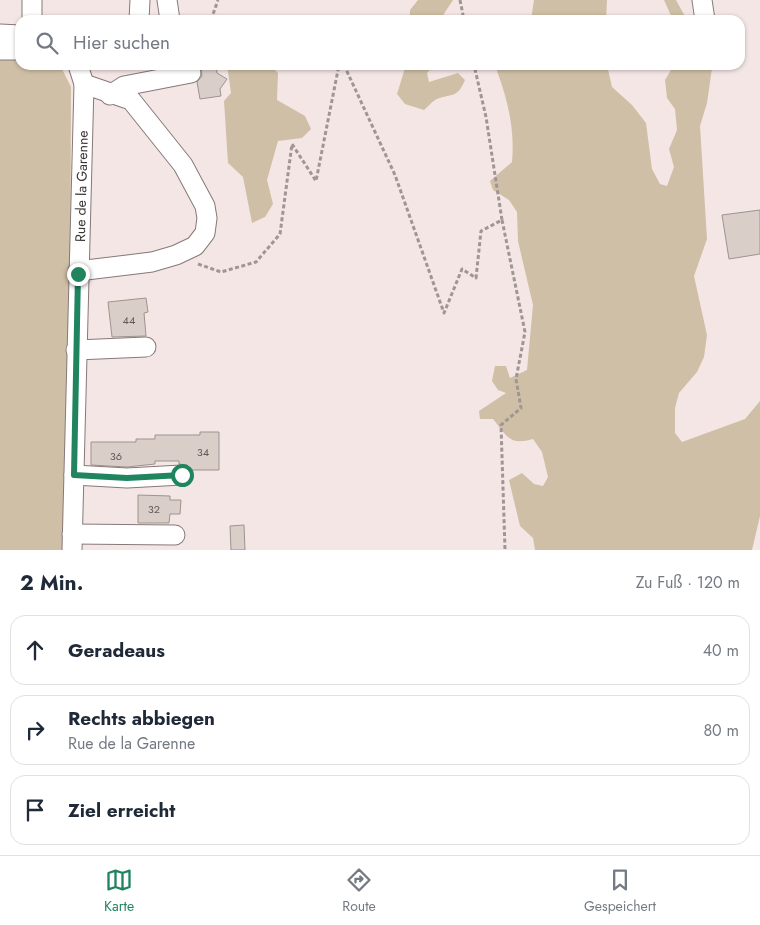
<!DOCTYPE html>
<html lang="de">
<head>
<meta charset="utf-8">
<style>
	:root { --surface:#fff; --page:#f6f6f7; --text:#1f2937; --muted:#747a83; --line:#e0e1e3; --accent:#20855f }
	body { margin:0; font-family:Jost,sans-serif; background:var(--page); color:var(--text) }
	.stop { position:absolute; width:15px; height:15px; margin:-11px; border:4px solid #20855f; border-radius:50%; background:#fff }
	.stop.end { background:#20855f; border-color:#fff; box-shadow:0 1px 5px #0008 }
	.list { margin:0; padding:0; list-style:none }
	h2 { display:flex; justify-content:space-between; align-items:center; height:65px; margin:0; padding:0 20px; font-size:21px }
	h2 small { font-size:16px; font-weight:400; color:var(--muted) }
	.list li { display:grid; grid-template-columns:32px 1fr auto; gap:15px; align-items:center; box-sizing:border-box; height:70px; margin:0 10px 10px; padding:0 10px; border:1px solid var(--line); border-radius:15px }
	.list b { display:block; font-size:19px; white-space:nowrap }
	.list p { margin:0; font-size:16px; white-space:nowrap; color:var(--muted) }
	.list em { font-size:16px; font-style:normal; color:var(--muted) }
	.icon { flex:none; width:28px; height:28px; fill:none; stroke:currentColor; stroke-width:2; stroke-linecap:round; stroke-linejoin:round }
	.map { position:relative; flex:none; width:760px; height:550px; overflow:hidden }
	.search { position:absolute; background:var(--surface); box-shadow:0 1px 4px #0004; left:15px; right:15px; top:15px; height:55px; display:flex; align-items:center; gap:12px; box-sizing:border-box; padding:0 18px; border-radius:15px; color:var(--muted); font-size:19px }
	.sheet { height:305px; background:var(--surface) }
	nav { display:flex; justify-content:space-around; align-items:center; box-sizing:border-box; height:70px; border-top:1px solid var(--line); background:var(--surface); font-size:14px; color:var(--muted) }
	nav a { display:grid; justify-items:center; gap:2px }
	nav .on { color:var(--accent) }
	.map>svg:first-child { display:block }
</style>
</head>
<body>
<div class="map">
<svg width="760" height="550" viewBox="0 0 760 550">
	<rect width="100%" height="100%" fill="#f4e6e5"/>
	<g fill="#cfbfa6">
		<path d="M418 0H453L440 20H410V10Z"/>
		<path d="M534 0H607L606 20H531Z"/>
		<path d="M664 0H676L687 20H673Z"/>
		<path d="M20 54V65H60L71 87 70 337 65 550H0V55Z"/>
		<path d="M227 65H270L278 73 277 100 305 116 311 129 302 138 278 141 267 180 273 204 265 217 252 223 243 177 228 163 224 101 231 93Z"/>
		<path d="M406 65H435L427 73 429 82 458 73 465 80C457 99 452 93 437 99 432 101 428 107 424 110L405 104 397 94Z"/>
		<path d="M501 65H607L612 87 632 105 646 123 652 169 660 184 667 186 674 167 669 149 677 130 675 109 667 98 665 80 674 65H710L712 68 707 103 700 126 707 239 694 276 707 335 704 357 697 372 679 393 675 408V433L682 442 745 419 760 401V516L752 550H535L533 538 520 526 509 480 522 473 534 484 543 486 548 477 542 452 533 439C509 446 507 436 493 419H480L479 411 506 393 498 390 492 381 495 366H506L510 378 527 370 533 305 518 241 517 212 509 200 493 190 490 181 512 162C515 130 508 101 497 71Z"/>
	</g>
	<g fill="#d9cec8" stroke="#9e938d">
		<path d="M216 65 217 73 227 79 220 89 221 96 200 99 197 82 202 76 201 68Z"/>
		<path d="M760 210V254L729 259 722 215Z"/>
		<path d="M146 298 148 312 144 313 146 336 112 337 108 302Z"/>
		<path d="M200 432H219V470H192L187 465 179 464V461H155V464L127 467 91 465V442H136V439H155V435H200Z"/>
		<path d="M138 495 170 496V500H181L180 514H170L169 523H138Z"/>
		<path d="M244 525 245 550H231L230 526Z"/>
	</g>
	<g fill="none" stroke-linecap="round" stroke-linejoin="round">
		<g stroke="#867978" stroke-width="21">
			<g id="minor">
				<path d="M32 0V20"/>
				<path d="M167 0 170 20"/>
				<path d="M702 0 705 20"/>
				<path d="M139 20 140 0"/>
				<path d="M0 34 20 35"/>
				<path d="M0 50H20"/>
				<path d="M110 95 124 86 191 73"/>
				<path d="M78 271 152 262 176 255 195 246 205 233 207 218 205 206 183 165 131 100 84 84"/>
				<path d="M76 350 146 347"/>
				<path d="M74 475 127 478 182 475"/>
				<path d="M72 534 175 535"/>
				<path id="s1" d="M72 550 84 84 78 65"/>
			</g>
		</g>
		<g stroke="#a09595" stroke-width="3" stroke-dasharray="4 2.5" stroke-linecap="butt">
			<path d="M460 0 464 20"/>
			<path d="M211 20 218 0"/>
			<path d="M344 65 395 175 444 313 462 269 476 278 481 231 502 220 486 117 474 65"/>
			<path d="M502 220 525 332 516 379 521 408 501 425 505 550"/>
			<path d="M198 264 221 272 256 262 280 234 292 144 316 181 339 65"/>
		</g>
		<use href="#minor" stroke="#fff" stroke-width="19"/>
	</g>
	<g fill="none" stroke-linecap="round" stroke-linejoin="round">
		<path stroke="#20855f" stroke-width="6" d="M78 274 74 475 127 478 182 475"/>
	</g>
	<g text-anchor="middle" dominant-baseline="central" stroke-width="4.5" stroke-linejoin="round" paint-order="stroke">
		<g font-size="11" fill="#625b5a">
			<text x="129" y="320">44</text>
			<text x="203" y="452">34</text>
			<text x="116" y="456">36</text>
			<text x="154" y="509">32</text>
		</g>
		<g font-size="14" fill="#3b3535" stroke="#f4e6e5">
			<text stroke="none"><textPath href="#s1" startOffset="364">Rue de la Garenne</textPath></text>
		</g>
	</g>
</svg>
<div class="stop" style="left:182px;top:475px"></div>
<div class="stop end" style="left:78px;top:274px"></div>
<div class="search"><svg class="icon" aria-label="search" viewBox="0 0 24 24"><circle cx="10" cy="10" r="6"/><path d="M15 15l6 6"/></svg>Hier suchen</div>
</div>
<section class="sheet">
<h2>2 Min.<small>Zu Fuß · 120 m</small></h2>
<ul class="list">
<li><svg class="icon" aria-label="ahead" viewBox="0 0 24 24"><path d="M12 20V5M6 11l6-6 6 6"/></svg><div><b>Geradeaus</b></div><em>40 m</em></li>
<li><svg class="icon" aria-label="right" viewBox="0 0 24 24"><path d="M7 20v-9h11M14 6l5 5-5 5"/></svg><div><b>Rechts abbiegen</b><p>Rue de la Garenne</p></div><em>80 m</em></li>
<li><svg class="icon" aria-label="arrive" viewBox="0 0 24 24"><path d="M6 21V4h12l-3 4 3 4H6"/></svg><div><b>Ziel erreicht</b></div></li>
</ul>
</section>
<nav>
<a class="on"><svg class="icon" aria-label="map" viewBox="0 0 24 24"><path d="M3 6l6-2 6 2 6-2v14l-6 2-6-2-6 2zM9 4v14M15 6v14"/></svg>Karte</a>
<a><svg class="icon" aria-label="directions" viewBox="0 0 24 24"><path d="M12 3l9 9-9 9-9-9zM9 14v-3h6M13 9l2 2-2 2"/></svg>Route</a>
<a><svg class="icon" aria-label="saved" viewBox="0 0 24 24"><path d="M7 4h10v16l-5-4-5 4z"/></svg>Gespeichert</a>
</nav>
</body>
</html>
